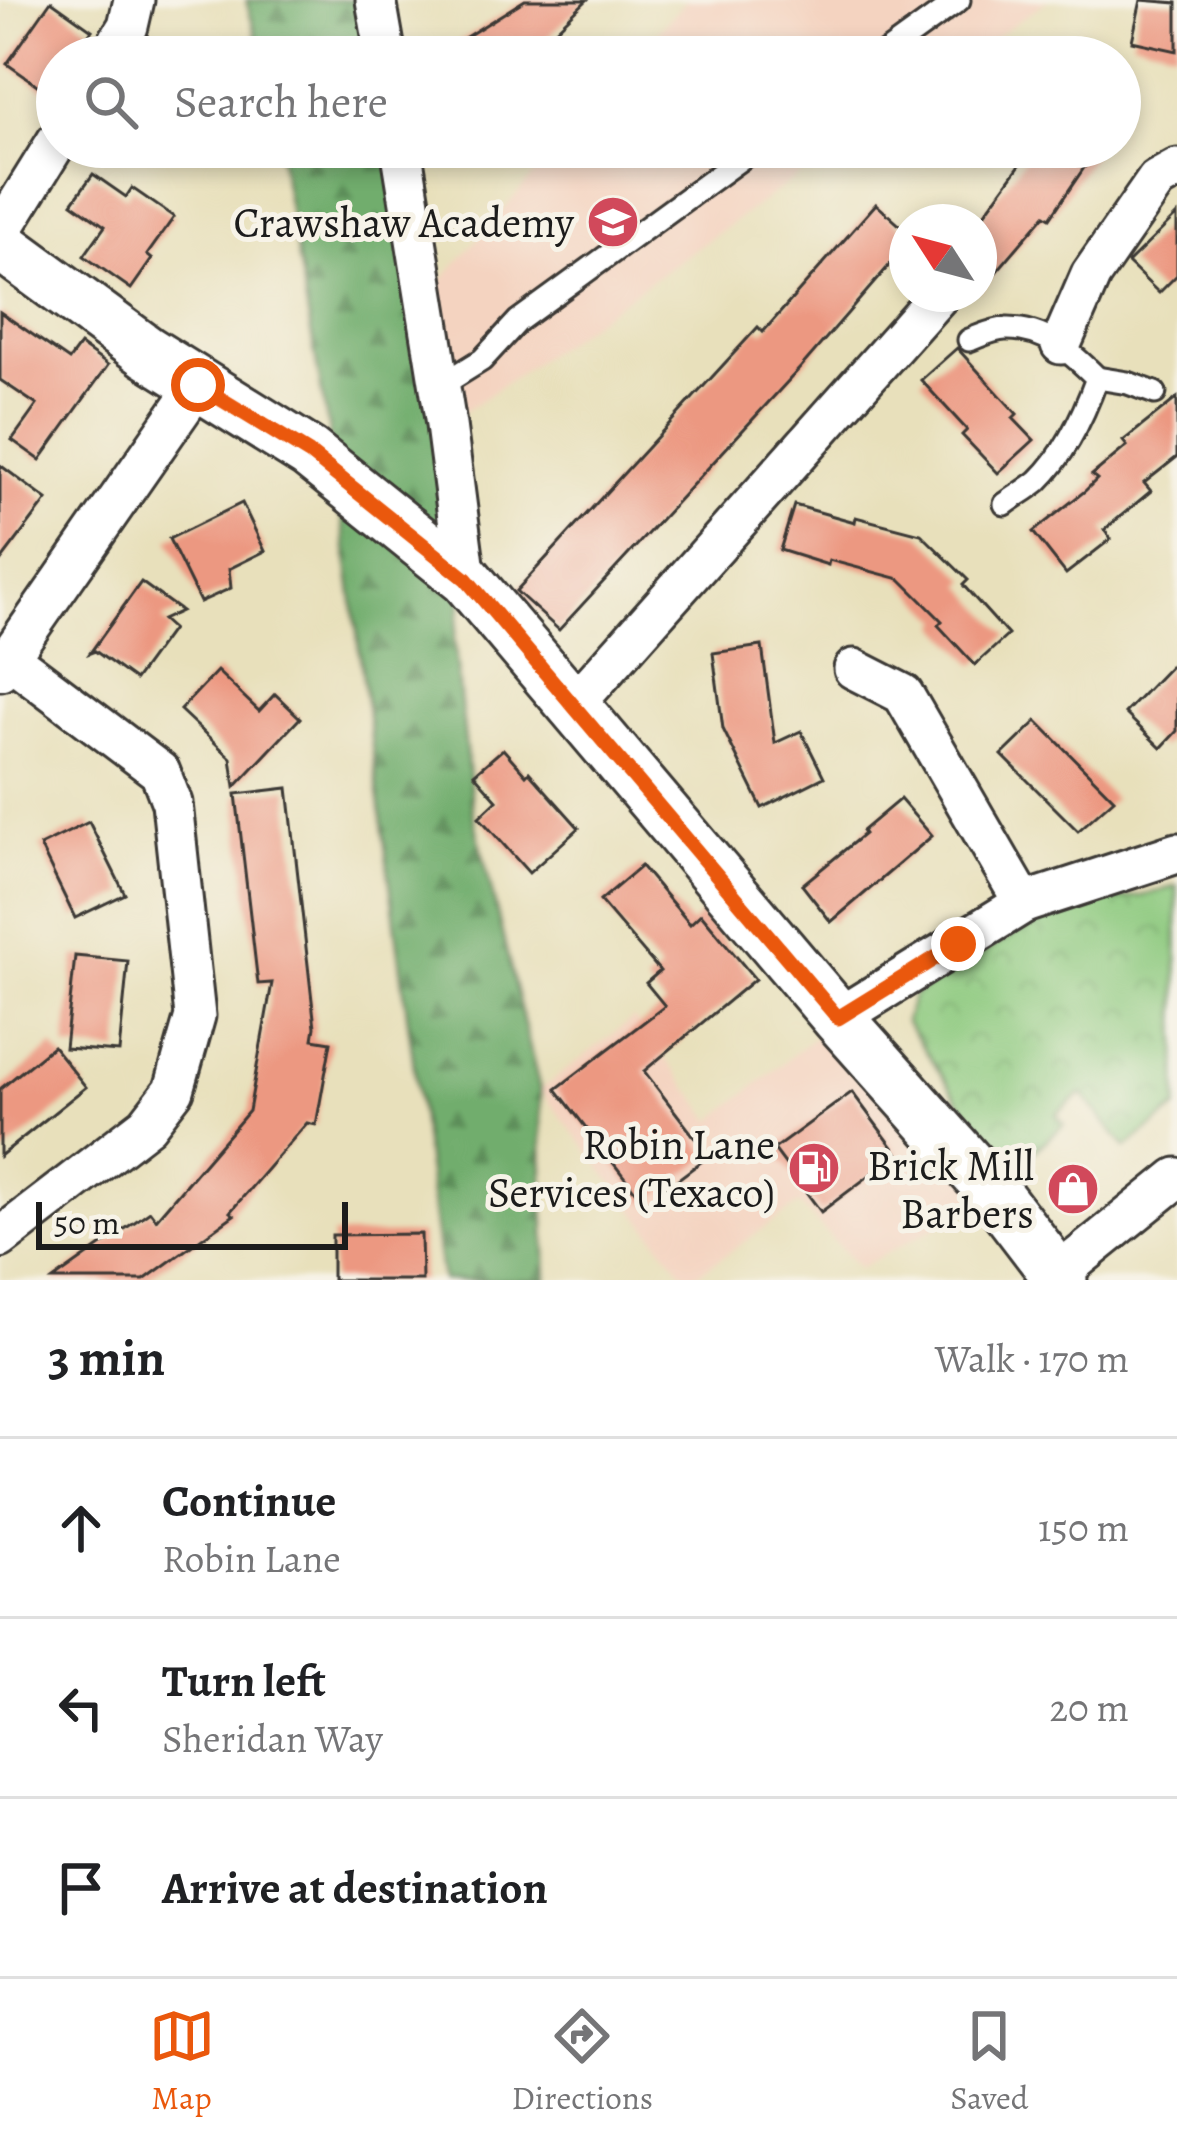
<!DOCTYPE html>
<html lang="en">
<head>
<meta charset="utf-8">
<style>
	:root { --surface:#fff; --page:#f2f2f2; --text:#202124; --muted:#757577; --line:#e0e0e0; --accent:#ea580c }
	body { margin:0; font-family:Alegreya,serif; background:var(--page); color:var(--text) }
	.compass { position:absolute; left:889px; top:204px; width:108px; height:108px; border-radius:50%; background:var(--surface); box-shadow:0 6px 18px #0003; rotate:306deg }
	.scale { position:absolute; left:36px; bottom:30px; width:312px; box-sizing:border-box; padding-left:12px; border:6px solid #1c1c1c; border-top:0; font-size:33px; line-height:42px; white-space:nowrap; color:#1c1c1c; -webkit-text-stroke:9px #f7f3e8; paint-order:stroke }
	.stop { position:absolute; width:36px; height:36px; margin:-27px; border:9px solid #ea580c; border-radius:50%; background:#fff }
	.stop.end { background:#ea580c; border-color:#fff; box-shadow:0 3px 12px #0008 }
	.list { margin:0; padding:0; list-style:none }
	h2 { display:flex; justify-content:space-between; align-items:center; height:156px; margin:0; padding:0 48px; font-size:51px }
	h2 small { font-size:39px; font-weight:400; color:var(--muted) }
	.list li { display:grid; grid-template-columns:78px 1fr auto; gap:36px; align-items:center; box-sizing:border-box; height:180px; padding:0 48px; border-top:3px solid var(--line) }
	.list b { display:block; font-size:45px; white-space:nowrap }
	.list p { margin:0; font-size:39px; white-space:nowrap; color:var(--muted) }
	.list em { font-size:39px; font-style:normal; color:var(--muted) }
	.icon { flex:none; width:66px; height:66px; fill:none; stroke:currentColor; stroke-width:2; stroke-linecap:round; stroke-linejoin:round }
	.map { position:relative; flex:none; width:1177px; height:1280px; overflow:hidden }
	.search { position:absolute; background:var(--surface); box-shadow:0 6px 18px #0003; left:36px; right:36px; top:36px; height:132px; display:flex; align-items:center; gap:30px; box-sizing:border-box; padding:0 42px; border-radius:66px; color:var(--muted); font-size:45px }
	.sheet { height:696px; background:var(--surface) }
	nav { display:flex; justify-content:space-around; align-items:center; box-sizing:border-box; height:168px; border-top:3px solid var(--line); background:var(--surface); font-size:33px; color:var(--muted) }
	nav a { display:grid; justify-items:center; gap:6px }
	nav .on { color:var(--accent) }
	.map>svg:first-child { display:block }
</style>
</head>
<body>
<div class="map">
<svg width="1177" height="1280" viewBox="0 0 1177 1280">
	<defs>
		<pattern id="forest-firs" width="22" height="20" patternUnits="userSpaceOnUse" patternTransform="scale(3)"><rect width="22" height="20" fill="#71ad6d"/><path d="M5 1l3.5 6h-7zM16 11l3.5 6h-7z" fill="#5c8c59"/></pattern>
		<pattern id="park-crowns" width="20" height="18" patternUnits="userSpaceOnUse" patternTransform="scale(3)"><rect width="20" height="18" fill="#8cc97e"/><path d="M2 6a3 3 0 1 1 6 0M12 15a3 3 0 1 1 6 0" fill="none" stroke="#78ac6c"/></pattern>
	</defs>
	<rect width="100%" height="100%" fill="#f7f3e8"/>
	<filter id="ink" filterUnits="userSpaceOnUse"><feTurbulence type="fractalNoise" baseFrequency=".00833" numOctaves="2"/><feDisplacementMap in="SourceGraphic" scale="24" xChannelSelector="R" yChannelSelector="G"/><feConvolveMatrix kernelMatrix="1 2 1 2 8 2 1 2 1" color-interpolation-filters="sRGB"/></filter>
	<filter id="wash" filterUnits="userSpaceOnUse"><feTurbulence type="fractalNoise" baseFrequency=".004" numOctaves="4" result="noise"/><feDisplacementMap in="SourceGraphic" scale="48" xChannelSelector="R" yChannelSelector="G"/><feGaussianBlur stdDeviation="2.7" result="paint"/><feColorMatrix in="noise" values="0 0 0 0 0 0 0 0 0 0 0 0 0 0 0 0 0 1.4 0 .05"/><feComposite in="paint" operator="in"/></filter>
	<g filter="url(#wash)">
		<rect width="100%" height="100%" fill="#e8e0bb"/>
		<g fill="#f4d3c0">
			<path d="M686 0H1048L967 57H636Z"/>
			<path d="M558 147H840L446 425 426 298Z"/>
			<path d="M634 1018 713 1120 838 1018 996 1195 859 1268 799 1204 689 1280 540 1090Z"/>
		</g>
		<g fill="url(#forest-firs)" stroke="#466444" stroke-width="3">
			<path d="M246 0H376L386 57H262Z"/>
			<path d="M278 147H401L466 579 454 640 473 814 540 1090 547 1280H442L336 472Z"/>
		</g>
		<path fill="url(#park-crowns)" stroke="#54724d" stroke-width="3" d="M1177 886V1108L1126 1148 1082 1094 1056 1114 1064 1125 1019 1164 971 1118 905 1021 913 996 1047 915 1096 901 1142 896Z"/>
		<g id="blocks">
			<g fill="#ec9881">
				<path d="M525 0H587L527 57H434Z"/>
				<path d="M1141 0 1177 3V51L1132 41Z"/>
				<path d="M51 1 92 30 72 57H57V78L47 92 7 64Z"/>
				<path d="M1033 147H1098L1050 218 1045 215 979 292V221Z"/>
				<path d="M93 174 126 197 132 188 174 217 147 255 152 259 131 289 84 256 105 226 72 203Z"/>
				<path d="M876 204 907 232V245L801 367 559 630 516 591 758 327 763 332Z"/>
				<path d="M1177 215V275L1159 293 1128 263Z"/>
				<path d="M0 312 69 360 80 345 108 365 40 460 12 440 37 405 0 380Z"/>
				<path d="M957 348 1017 414 1013 418 1034 440 998 473 962 435 967 430 921 380Z"/>
				<path d="M1177 398V457L1144 483 1151 491 1104 530 1111 539 1066 574 1033 532 1085 491 1097 479 1092 475 1127 446 1123 441Z"/>
				<path d="M0 465 47 500 0 562Z"/>
				<path d="M242 503 265 551 229 569 231 588 200 602 169 539Z"/>
				<path d="M794 505 855 522 856 517 921 534 968 580 963 585 1008 635 975 665 938 625 942 621 900 579 829 560 828 565 780 550Z"/>
				<path d="M141 582 181 611 162 620 172 629 135 680 95 651 90 653Z"/>
				<path d="M762 646 775 743 801 731 824 777 762 808 723 729 713 653Z"/>
				<path d="M1177 659V731L1161 748 1125 713Z"/>
				<path d="M217 671 259 711 275 694 300 718 235 787 231 758 180 710Z"/>
				<path d="M1037 721 1114 799 1078 831 1002 755Z"/>
				<path d="M503 749 526 775 529 772 579 828 529 873 479 817 497 800 474 774Z"/>
				<path d="M288 788 315 1027 313 1039 331 1042 316 1125 307 1123 230 1212 234 1215 144 1280H53L150 1211 156 1219 249 1111 272 983 258 984 236 794Z"/>
				<path d="M900 799 932 836 831 922 802 885 864 834 862 831Z"/>
				<path d="M89 822 125 894 75 918 40 846Z"/>
				<path d="M641 866 690 924 701 914 755 979 644 1071 709 1156 645 1204 556 1089 665 1006 646 983 660 971 600 901Z"/>
				<path d="M75 956 128 961 119 1052 65 1048Z"/>
				<path d="M53 1046 86 1087 0 1156V1089Z"/>
				<path d="M852 1092 898 1154 821 1212 774 1149Z"/>
				<path d="M421 1234 422 1280H332V1235Z"/>
			</g>
		</g>
	</g>
	<g filter="url(#ink)">
		<use href="#blocks" fill-opacity="0" stroke="#3b3934" stroke-width="3"/>
		<g fill="none" stroke-linecap="round" stroke-linejoin="round">
			<g stroke="#3b3934" stroke-width="27">
				<g id="service">
					<path d="M880 57 959 0"/>
					<path d="M969 340C980 336 994 329 1006 329 1045 328 1072 353 1097 378 1084 414 1066 454 1038 481 1028 489 1016 496 1005 504"/>
					<path d="M1097 378 1128 383 1155 393"/>
					<path d="M440 386 482 360 518 321 757 147"/>
				</g>
			</g>
			<g stroke="#3b3934" stroke-width="45">
				<g id="minor">
					<path d="M376 0 386 57"/>
					<path d="M109 57 128 26 134 0"/>
					<path d="M401 147 446 425 466 579"/>
					<path d="M0 233 57 141"/>
					<path d="M1061 344 1091 275 1157 180 1177 169"/>
					<path d="M854 669 903 694 1024 903"/>
					<path d="M0 670 198 385"/>
					<path d="M573 706 940 294"/>
					<path d="M838 1018 1024 903 1177 853"/>
					<path d="M0 1238 147 1125 174 1090 195 1016 172 803 160 772 9 658"/>
					<path d="M1057 1275 1177 1178"/>
				</g>
			</g>
			<g stroke="#3b3934" stroke-width="57">
				<path id="tertiary" d="M0 244 147 352 309 453 466 579 838 1018 996 1195 1061 1280"/>
			</g>
			<use href="#service" stroke="#fff" stroke-width="21"/>
			<use href="#minor" stroke="#fff" stroke-width="39"/>
			<use href="#tertiary" stroke="#fff" stroke-width="51"/>
		</g>
	</g>
	<g fill="none" stroke-linecap="round" stroke-linejoin="round" filter="url(#ink)">
		<path stroke="#ea580c" stroke-width="15" d="M198 385 309 453 466 579 838 1018 958 944"/>
	</g>
	<defs>
		<g id="school-disc" transform="scale(2.7)"><circle r="9.5" fill="#d1495b" stroke="#f7f3e8"/><path d="M0-5L7-2L0 1L-7-2ZM-4 1L0 2.5L4 1V4Q0 6-4 4Z" fill="#fff"/></g>
		<g id="fuel-disc" transform="scale(2.7)"><circle r="9.5" fill="#d1495b" stroke="#f7f3e8"/><path d="M-5.5-6h7V0h2V4h1.3V-2.5L3-4.5l.8-.8L6-3V5H2.5V1h-1V6h-7ZM-4.2-4.7v3.2H.2V-4.7Z" fill="#fff"/></g>
		<g id="shop-disc" transform="scale(2.7)"><circle r="9.5" fill="#d1495b" stroke="#f7f3e8"/><path d="M-5-2.5h2.3a2.7 3.5 0 0 1 5.4 0H5L5.5 6h-11ZM-1.5-2.5h3a1.5 2.3 0 0 0-3 0Z" fill="#fff"/></g>
	</defs>
	<g fill-rule="evenodd">
		<use href="#school-disc" x="613" y="222"/>
		<use href="#fuel-disc" x="814" y="1168"/>
		<use href="#shop-disc" x="1073" y="1189"/>
	</g>
	<g text-anchor="middle" dominant-baseline="central" stroke-width="10" stroke-linejoin="round" paint-order="stroke">
		<g font-size="42" fill="#1c1c1c" stroke="#f7f3e8" text-anchor="end">
			<text x="574" y="222">Crawshaw Academy</text>
			<text x="775" y="1144">Robin Lane<tspan x="775" dy="48">Services (Texaco)</tspan></text>
			<text x="1034" y="1165">Brick Mill<tspan x="1034" dy="48">Barbers</tspan></text>
		</g>
	</g>
</svg>
<svg class="compass" viewBox="-18 -18 36 36"><path d="M0-13l5 13h-10z" fill="#e53935"/><path d="M0 13l5-13h-10z" fill="#757577"/></svg>
<div class="scale">50 m</div>
<div class="stop" style="left:198px;top:385px"></div>
<div class="stop end" style="left:958px;top:944px"></div>
<div class="search"><svg class="icon" aria-label="search" viewBox="0 0 24 24"><circle cx="10" cy="10" r="6"/><path d="M15 15l6 6"/></svg>Search here</div>
</div>
<section class="sheet">
<h2>3 min<small>Walk · 170 m</small></h2>
<ul class="list">
<li><svg class="icon" aria-label="ahead" viewBox="0 0 24 24"><path d="M12 20V5M6 11l6-6 6 6"/></svg><div><b>Continue</b><p>Robin Lane</p></div><em>150 m</em></li>
<li><svg class="icon" aria-label="left" viewBox="0 0 24 24"><path d="M17 20v-9H6M10 6l-5 5 5 5"/></svg><div><b>Turn left</b><p>Sheridan Way</p></div><em>20 m</em></li>
<li><svg class="icon" aria-label="arrive" viewBox="0 0 24 24"><path d="M6 21V4h12l-3 4 3 4H6"/></svg><div><b>Arrive at destination</b></div></li>
</ul>
</section>
<nav>
<a class="on"><svg class="icon" aria-label="map" viewBox="0 0 24 24"><path d="M3 6l6-2 6 2 6-2v14l-6 2-6-2-6 2zM9 4v14M15 6v14"/></svg>Map</a>
<a><svg class="icon" aria-label="directions" viewBox="0 0 24 24"><path d="M12 3l9 9-9 9-9-9zM9 14v-3h6M13 9l2 2-2 2"/></svg>Directions</a>
<a><svg class="icon" aria-label="saved" viewBox="0 0 24 24"><path d="M7 4h10v16l-5-4-5 4z"/></svg>Saved</a>
</nav>
</body>
</html>
